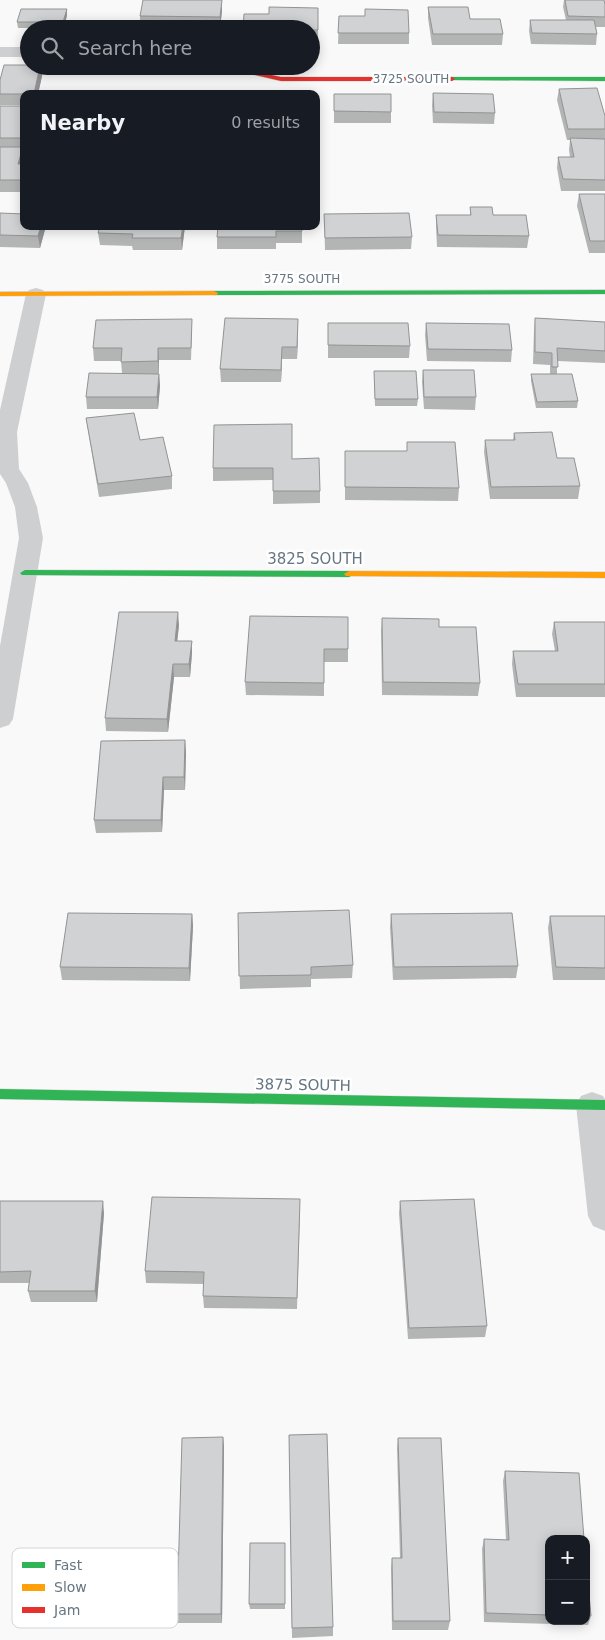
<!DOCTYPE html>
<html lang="en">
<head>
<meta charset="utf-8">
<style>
	:root { --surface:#171b24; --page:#20242c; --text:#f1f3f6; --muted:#9ea1a6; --line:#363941 }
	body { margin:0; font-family:"DejaVu Sans",sans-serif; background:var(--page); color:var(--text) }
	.controls { position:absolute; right:15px; bottom:15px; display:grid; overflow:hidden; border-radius:10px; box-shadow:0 2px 12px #0003 }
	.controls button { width:45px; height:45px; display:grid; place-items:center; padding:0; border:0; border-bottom:1px solid var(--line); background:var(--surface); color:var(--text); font:25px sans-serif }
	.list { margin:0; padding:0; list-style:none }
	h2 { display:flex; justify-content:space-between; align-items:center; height:65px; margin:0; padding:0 20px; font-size:21px }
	h2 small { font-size:16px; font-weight:400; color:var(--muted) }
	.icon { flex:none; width:28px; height:28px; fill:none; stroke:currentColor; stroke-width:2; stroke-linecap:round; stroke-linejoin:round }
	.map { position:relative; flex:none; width:605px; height:1640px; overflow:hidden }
	.search { position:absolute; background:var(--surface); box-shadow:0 2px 12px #0003; left:20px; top:20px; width:300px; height:55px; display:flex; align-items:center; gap:12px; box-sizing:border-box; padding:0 18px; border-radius:28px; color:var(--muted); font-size:19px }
	.panel { position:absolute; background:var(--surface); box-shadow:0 2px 12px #0003; left:20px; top:90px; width:300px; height:140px; border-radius:10px }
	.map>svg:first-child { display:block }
</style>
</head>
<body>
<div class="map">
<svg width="605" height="1640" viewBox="0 0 605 1640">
	<rect width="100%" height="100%" fill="#f9f9f9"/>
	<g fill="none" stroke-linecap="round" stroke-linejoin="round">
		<g stroke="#d5d6d7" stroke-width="1">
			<g id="fast">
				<path d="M452 77H605V81L450 80V78Z"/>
				<path d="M605 290V294L214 295 210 293 214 291Z"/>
				<path d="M25 570 349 571 354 574 349 577 22 575 20 573Z"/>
				<path d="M0 1089 605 1100V1110L0 1099Z"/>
			</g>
		</g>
		<g stroke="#d5d6d7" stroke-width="1">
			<g id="slow">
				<path d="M214 291 218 293 217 295 0 296V292Z"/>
				<path d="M349 571 605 572V578L346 576 344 574Z"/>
			</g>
		</g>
		<g stroke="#d5d6d7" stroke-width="1">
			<path id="jam" d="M215 66H229L281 77H452L455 79 452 81H281Z"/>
		</g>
		<g fill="#cecfd0" fill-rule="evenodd">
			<rect x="0" y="47" width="29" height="10"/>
			<path d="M36 288 43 290 46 294 17 432 19 469 28 483 37 507 43 538 13 719 9 725 0 728V646L19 538 15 507 6 483 0 474V410L26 294 29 290Z"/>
			<path d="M592 1092 603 1096 605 1099V1231L593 1226 588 1216 576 1105 581 1096Z"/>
		</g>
		<use href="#fast" fill="#30b455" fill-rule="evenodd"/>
		<use href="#slow" fill="#ff9f0a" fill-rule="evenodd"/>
		<use href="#jam" fill="#e5322d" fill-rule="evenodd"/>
	</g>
	<g fill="#b3b5b5">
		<path d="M564 0H604L605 4V27H596L597 34 596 45 531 44 529 31 530 20H566L563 7Z"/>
		<path d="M428 7 470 19 503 34 502 45H432L428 18Z"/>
		<path d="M318 8V41H311V29L269 14Z"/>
		<path d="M67 9V15L64 28H18L17 22Z"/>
		<path d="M222 11 220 28 140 27V16Z"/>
		<path d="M339 16 409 33V44H338Z"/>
		<path d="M29 66H41L42 76 38 94H24V105H0V80Z"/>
		<path d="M559 89 605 116V191H561L557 168 558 157H570L569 150 570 140H567L557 100Z"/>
		<path d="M433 93 495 113 494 124 433 123 432 105Z"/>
		<path d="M334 94 391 112V123H334Z"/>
		<path d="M0 106H24V160L23 164H24V192H0Z"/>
		<path d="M579 194H605V253H589L577 206Z"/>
		<path d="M470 207 493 215 529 236 527 248 437 247 436 227V215H470Z"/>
		<path d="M0 213 24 226H46L40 248 0 247Z"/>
		<path d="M324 214 412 237 411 249 325 250Z"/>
		<path d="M100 226H185L182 250H133L132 246 100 245 98 233Z"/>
		<path d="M302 226V243H276V249H217V237Z"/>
		<path d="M535 318 605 322V363L557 361V374L578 401 577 408H536L531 381V374H550V365L533 364 534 330Z"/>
		<path d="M328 323 410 346 409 358H328Z"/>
		<path d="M426 323 512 350 511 362 427 361 425 335Z"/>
		<path d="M192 332 191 360H159V374L160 386 158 409H87L86 397 122 373 121 361H94L93 348Z"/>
		<path d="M298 332 297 359H282L281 382H221L220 369Z"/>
		<path d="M423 370 476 397 475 410 424 409 422 382Z"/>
		<path d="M374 371 418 399 417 406H375Z"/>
		<path d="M86 418 140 440 172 476V489L99 497 88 430Z"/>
		<path d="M514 433 557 458 580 486 578 499H490L484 452 485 440H513Z"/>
		<path d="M407 442 459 488 458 501 345 500V451H407Z"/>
		<path d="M292 459 320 491V503L273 504V480L213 481V468Z"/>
		<path d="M348 617V662H324V696L246 695 245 682Z"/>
		<path d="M382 618 439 627 480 683 478 696 382 695 381 631Z"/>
		<path d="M554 622H605V697H516L512 664 513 651H555L552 634Z"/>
		<path d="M179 625 177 641H192V653L190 677H174L168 732 106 731 105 718Z"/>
		<path d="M185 740 186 753 185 790H164L162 832 96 833 94 820Z"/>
		<path d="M238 913 353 965 352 978 311 979V987L240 989Z"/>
		<path d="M192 914 193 926 190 981 62 980 60 967Z"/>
		<path d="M391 914 518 966 516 978 393 980 390 927Z"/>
		<path d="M550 916H605V980H553L548 928Z"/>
		<path d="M0 1201 104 1213 97 1302H31L28 1291 29 1283H0Z"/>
		<path d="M400 1201 487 1326 485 1337 408 1339 399 1213Z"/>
		<path d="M300 1211 297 1309 204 1308 203 1296 204 1284 146 1283 145 1271Z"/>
		<path d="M289 1435 333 1627V1636L292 1638Z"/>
		<path d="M223 1437 224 1447 222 1623H178L177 1614Z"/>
		<path d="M398 1438 450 1621 448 1630H392L391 1568 392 1558H400L397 1448Z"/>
		<path d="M505 1471 549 1539V1621H586V1561L591 1616 588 1625 484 1622 482 1549 484 1539 506 1540 503 1481Z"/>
		<path d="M285 1543V1609H250L249 1604Z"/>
	</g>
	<g fill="#929394">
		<path d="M222 0V11L220 28V17Z"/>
		<path d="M67 9V15L64 28 63 22Z"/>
		<path d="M40 66 42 76 38 94H34Z"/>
		<path d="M23 147 24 160 20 176 18 164Z"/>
		<path d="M41 226H46L40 248 38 236Z"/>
		<path d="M183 226H185L182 250 181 238Z"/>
		<path d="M298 319V332L297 359V347Z"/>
		<path d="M282 347V359L281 382V370Z"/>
		<path d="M158 348 159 360V374L158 361Z"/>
		<path d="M159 374 160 386 158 409 157 397Z"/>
		<path d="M178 612 179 625 176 653 175 641Z"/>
		<path d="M192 641V653L190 677 189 664Z"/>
		<path d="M173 664 174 677 168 732 167 719Z"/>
		<path d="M185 740 186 753 185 790 184 777Z"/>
		<path d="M163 777 164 790 162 832 161 820Z"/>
		<path d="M192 914 193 926 190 981 189 968Z"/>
		<path d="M103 1201 104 1213 97 1302 95 1291Z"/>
		<path d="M223 1437 224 1447 222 1623 221 1614Z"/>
	</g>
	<g fill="#d0d2d3" stroke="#929394">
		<path d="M143 0H222L220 17 140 16Z"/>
		<path d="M565 0H604L605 4V17L568 16Z"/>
		<path d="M269 7 318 8V30H311V29H243L244 14H269Z"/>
		<path d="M428 7H468L470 19H500L503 34H433Z"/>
		<path d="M21 9H67L63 22H17Z"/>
		<path d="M365 9 408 10 409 33H338L339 16H365Z"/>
		<path d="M530 20H594L597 34 532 33Z"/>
		<path d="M4 65H29V66H40L34 94H0V80Z"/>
		<path d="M597 88 605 116V129H568L559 89Z"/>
		<path d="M433 93 493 94 495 113 434 112Z"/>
		<path d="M334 94H391V112L334 111Z"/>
		<rect x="0" y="106" width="24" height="32"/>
		<path d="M570 138 605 139V180L563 179 558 157H574Z"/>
		<path d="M0 147H23L18 164H24V180H0Z"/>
		<path d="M579 194H605V241H590Z"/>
		<path d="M470 207H492L493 215H526L529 236 438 235 436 215H471Z"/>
		<path d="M0 213 24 214V226H41L38 236 0 235Z"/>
		<path d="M409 213 412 237 325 238 324 214Z"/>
		<path d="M100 226H183L181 238H132L133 234 98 233Z"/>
		<path d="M218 226H302V231H276V237H217Z"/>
		<path d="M225 318 298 319 297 347H282L281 370 220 369Z"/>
		<path d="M535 318 605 322V351L557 348 558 367H552V353L535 352Z"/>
		<path d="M192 319 191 348H158V361L121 362 122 348H93L96 320Z"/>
		<path d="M328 323H408L410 346 328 345Z"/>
		<path d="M426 323 509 324 512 350 428 349Z"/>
		<path d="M423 370H474L476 397H424Z"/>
		<path d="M374 371H416L418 399H375Z"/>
		<path d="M89 373 159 374 157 397H86Z"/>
		<path d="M531 374H572L578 401 537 402Z"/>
		<path d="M134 413 140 440 163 437 172 476 98 484 86 418Z"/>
		<path d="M292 424V459L319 458 320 491H273V468H213L214 425Z"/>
		<path d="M552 432 557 458H574L580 486 491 487 485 440H515L514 433Z"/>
		<path d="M407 442H455L459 488 345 487V451H407Z"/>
		<path d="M119 612H178L175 641H192L189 664H173L167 719 105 718Z"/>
		<path d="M250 616 348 617V649H324V683L245 682Z"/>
		<path d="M382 618 439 619V627H476L480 683 383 682Z"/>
		<path d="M554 622H605V684H518L513 651H558Z"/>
		<path d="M185 740 184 777H163L161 820H94L101 741Z"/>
		<path d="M349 910 353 965 311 967V975L239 976 238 913Z"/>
		<path d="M68 913 192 914 189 968 60 967Z"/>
		<path d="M512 913 518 966 394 967 391 914Z"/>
		<path d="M550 916H605V968L556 967Z"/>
		<path d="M152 1197 300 1199 297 1298 203 1296 204 1272 145 1271Z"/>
		<path d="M474 1199 487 1326 409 1328 400 1201Z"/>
		<path d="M0 1201H103L95 1291H28L31 1271 0 1272Z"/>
		<path d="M327 1434 333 1627 292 1628 289 1435Z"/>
		<path d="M223 1437 221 1614H177L182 1438Z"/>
		<path d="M398 1438H441L450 1621H393L392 1558H402Z"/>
		<path d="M505 1471 579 1473 584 1539H549V1615L486 1613 484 1539 509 1540Z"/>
		<path d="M250 1543H285V1604H249Z"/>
		<path d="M586 1561 591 1616H586Z"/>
	</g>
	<g text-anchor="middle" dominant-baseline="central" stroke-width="5" stroke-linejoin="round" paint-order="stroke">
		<g font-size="12" fill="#657683" stroke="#fff">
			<text x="411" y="79">3725 SOUTH</text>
			<text x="302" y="279">3775 SOUTH</text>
		</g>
		<g font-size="15" fill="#657683" stroke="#fff">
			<text x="315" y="559">3825 SOUTH</text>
			<text transform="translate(303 1085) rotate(1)">3875 SOUTH</text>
		</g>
	</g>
	<rect x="12" y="1548" width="166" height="80" rx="8" fill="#fff" stroke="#d1d6da" stroke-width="1"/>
	<rect x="22" y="1562" width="23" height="6" fill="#30b455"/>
	<rect x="22" y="1584" width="23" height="7" fill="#ff9f0a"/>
	<rect x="22" y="1607" width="23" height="6" fill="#e5322d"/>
	<g font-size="14" fill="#657683">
		<text x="54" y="1570">Fast</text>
		<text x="54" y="1592">Slow</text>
		<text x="54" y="1615">Jam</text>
	</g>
</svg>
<div class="controls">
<button>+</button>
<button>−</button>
</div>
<div class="search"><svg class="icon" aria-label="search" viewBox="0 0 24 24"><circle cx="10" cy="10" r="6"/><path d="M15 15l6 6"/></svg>Search here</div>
<section class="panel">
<h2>Nearby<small>0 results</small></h2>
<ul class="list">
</ul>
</section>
</div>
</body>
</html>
